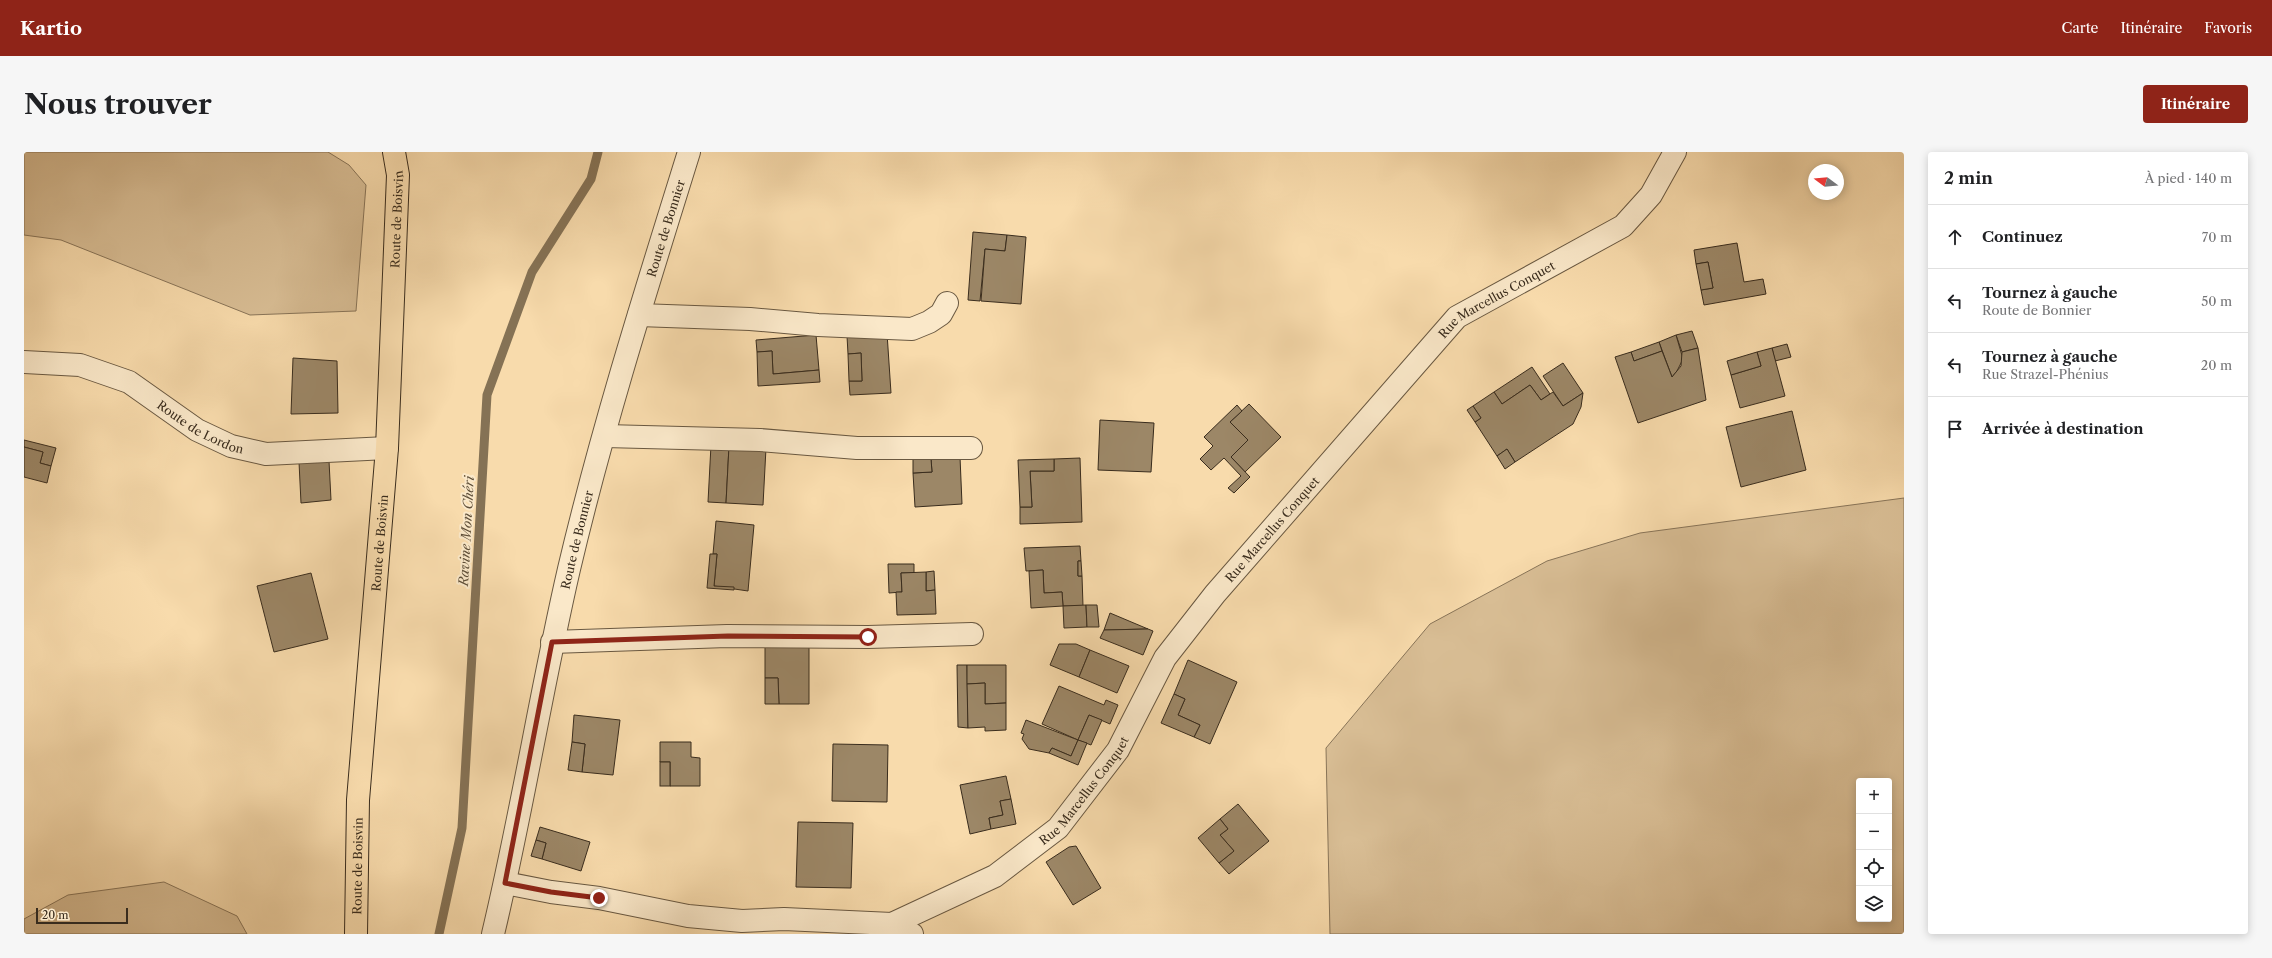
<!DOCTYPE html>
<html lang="fr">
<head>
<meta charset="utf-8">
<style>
	:root { --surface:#fff; --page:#f6f6f6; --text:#202124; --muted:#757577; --line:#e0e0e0; --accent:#8f2418 }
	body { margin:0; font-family:"Libre Caslon Text",serif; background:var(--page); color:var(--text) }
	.controls { position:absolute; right:12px; bottom:12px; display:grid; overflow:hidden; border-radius:4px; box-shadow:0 2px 10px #0003 }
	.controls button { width:36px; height:36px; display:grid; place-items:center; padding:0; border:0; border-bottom:1px solid var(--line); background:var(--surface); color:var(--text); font:20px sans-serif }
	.compass { position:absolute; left:1784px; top:12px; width:36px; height:36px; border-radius:50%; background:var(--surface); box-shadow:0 2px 10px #0003; rotate:286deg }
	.scale { position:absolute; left:12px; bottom:10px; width:92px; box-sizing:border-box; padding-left:4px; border:2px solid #392c1d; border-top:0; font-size:11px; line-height:14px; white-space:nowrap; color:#392c1d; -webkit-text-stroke:3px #fae8c9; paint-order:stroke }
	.stop { position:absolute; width:12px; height:12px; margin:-9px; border:3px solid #8f2418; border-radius:50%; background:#fff }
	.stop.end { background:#8f2418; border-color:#fff; box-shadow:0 1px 4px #0008 }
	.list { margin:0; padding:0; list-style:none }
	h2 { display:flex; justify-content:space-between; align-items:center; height:52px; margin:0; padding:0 16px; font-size:17px }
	h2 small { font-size:13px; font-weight:400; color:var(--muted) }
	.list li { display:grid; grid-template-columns:26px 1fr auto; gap:12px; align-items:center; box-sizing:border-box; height:64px; padding:0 16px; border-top:1px solid var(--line) }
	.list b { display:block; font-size:15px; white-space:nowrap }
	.list p { margin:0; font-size:13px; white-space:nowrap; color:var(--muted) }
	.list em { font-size:13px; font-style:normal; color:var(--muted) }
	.icon { flex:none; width:22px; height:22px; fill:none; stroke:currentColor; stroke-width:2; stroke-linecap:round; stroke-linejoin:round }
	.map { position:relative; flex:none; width:1880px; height:782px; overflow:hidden; border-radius:4px }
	header { display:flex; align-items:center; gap:24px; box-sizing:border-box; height:56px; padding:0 20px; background:var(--accent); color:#fff }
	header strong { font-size:19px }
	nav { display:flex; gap:22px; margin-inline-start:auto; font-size:14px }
	.intro { display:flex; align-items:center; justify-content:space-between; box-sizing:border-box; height:96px; padding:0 24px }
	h1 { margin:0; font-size:28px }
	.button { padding:10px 18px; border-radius:4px; background:var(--accent); color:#fff; font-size:14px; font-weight:700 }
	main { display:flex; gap:24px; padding:0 24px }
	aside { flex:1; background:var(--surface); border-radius:4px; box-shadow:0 2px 10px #0003 }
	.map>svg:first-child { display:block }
</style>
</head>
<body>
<header>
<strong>Kartio</strong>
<nav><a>Carte</a><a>Itinéraire</a><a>Favoris</a></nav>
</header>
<div class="intro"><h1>Nous trouver</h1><a class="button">Itinéraire</a></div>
<main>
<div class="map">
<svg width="1880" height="782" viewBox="0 0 1880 782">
	<rect width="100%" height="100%" fill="#f8dbac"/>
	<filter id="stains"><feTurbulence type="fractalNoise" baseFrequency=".005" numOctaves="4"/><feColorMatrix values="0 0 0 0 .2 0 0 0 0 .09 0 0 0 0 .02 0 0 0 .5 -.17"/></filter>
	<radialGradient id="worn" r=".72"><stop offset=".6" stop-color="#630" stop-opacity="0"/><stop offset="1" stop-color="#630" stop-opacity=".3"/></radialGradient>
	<g fill="#d8bd94" stroke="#887458" fill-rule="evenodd">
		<path d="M0 0H304L325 13 342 33 332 159 226 163 37 88 0 83Z"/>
		<path d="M1880 346V782H1306L1302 596 1406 472 1523 409 1616 381ZM1835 629H1865V767H1835Z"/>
		<path d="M140 730 213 764 223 782H0V767L44 743Z"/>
	</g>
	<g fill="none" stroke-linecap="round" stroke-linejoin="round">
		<path stroke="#857255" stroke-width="9" d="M415 782 438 676 463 243 508 120 567 27 574 0"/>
	</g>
	<g fill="#9c8767" stroke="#392c1d">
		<path d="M949 80 983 83 981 99 961 97 956 149 944 148Z"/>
		<path d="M983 83 1002 85 997 152 957 149 961 97 981 99Z"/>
		<path d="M1713 91 1720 130 1739 127 1742 142 1680 153 1677 138 1689 136 1684 110 1672 112 1670 98Z"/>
		<path d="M1684 110 1689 136 1677 138 1672 112Z"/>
		<path d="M1668 179 1674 196 1658 200 1652 183Z"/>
		<path d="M863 181 867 241 826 243 825 229H838L837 201 824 202 823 184Z"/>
		<path d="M792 183 795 218 749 222 748 199 733 200 732 188Z"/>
		<path d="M1652 183 1659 207 1653 219 1648 225 1635 190Z"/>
		<path d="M1635 190 1638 199 1610 209 1607 200Z"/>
		<path d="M1763 192 1767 205 1751 209 1748 196Z"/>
		<path d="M1674 196 1682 248 1614 271 1591 205 1607 200 1610 209 1638 199 1648 225 1657 214 1658 200Z"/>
		<path d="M1748 196 1761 244 1716 256 1707 223 1737 214 1733 200Z"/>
		<path d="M748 199 749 222 795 218 796 230 734 234 733 200Z"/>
		<path d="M1733 200 1737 214 1707 223 1703 209Z"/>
		<path d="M837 201 838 229H825L824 202Z"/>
		<path d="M269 206 313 209 314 261 267 262Z"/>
		<path d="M1539 211 1559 241 1539 254 1519 224Z"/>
		<path d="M1508 215 1526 242 1517 248 1506 233 1478 252 1470 240Z"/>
		<path d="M1506 233 1517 248 1529 240 1539 254 1559 241 1557 255 1549 272 1491 310 1483 297 1473 304 1451 270 1457 266 1449 254 1470 240 1478 252Z"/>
		<path d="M1225 252 1257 285 1221 320 1207 305 1224 288 1206 270Z"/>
		<path d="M1213 253 1218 259 1206 270 1224 288 1207 305 1226 325 1210 341 1204 336 1217 324 1200 306 1187 318 1176 307 1189 294 1180 285Z"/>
		<path d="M1449 254 1457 266 1451 270 1443 258Z"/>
		<path d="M1768 259 1782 318 1717 335 1702 275Z"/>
		<path d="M1076 268 1130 271 1127 320 1074 318Z"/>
		<path d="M0 288 32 296 27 314 16 311 19 300 0 295Z"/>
		<path d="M687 293 705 294 702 351 684 350Z"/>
		<path d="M705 294 742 296 739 353 702 351Z"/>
		<path d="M0 295 19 300 16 311 27 314 23 331 0 325Z"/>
		<path d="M1483 297 1491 310 1481 317 1473 304Z"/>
		<path d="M936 305 938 352 891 355 889 321 908 320 907 307Z"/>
		<path d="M1056 306 1058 370 996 372V355H1008L1006 319H1030V307Z"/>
		<path d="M889 307H907L908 320 889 321Z"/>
		<path d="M1030 307V319H1006L1008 355H996L994 308Z"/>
		<path d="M305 309 307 348 277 351 275 310Z"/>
		<path d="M692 369 730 373 724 439 690 434 693 402H689Z"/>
		<path d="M1056 394 1057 409H1054V424H1058L1059 454H1039L1038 440 1020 441 1019 418 1002 419 1000 396Z"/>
		<path d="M686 402H693L690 434 710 435V438L683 436Z"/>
		<path d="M1054 409H1057L1058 424H1054Z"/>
		<path d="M864 412H890V421H877L878 440 865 441Z"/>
		<path d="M1019 418 1020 441 1038 440 1039 454 1007 456 1005 419Z"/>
		<path d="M910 419 911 438 902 439V420Z"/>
		<path d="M902 420V439L911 438 912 462 873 463 872 440H878L877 421Z"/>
		<path d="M287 421 304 487 250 500 233 434Z"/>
		<path d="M1062 453 1063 475 1040 476 1039 454Z"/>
		<path d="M1062 453H1073L1075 475H1063Z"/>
		<path d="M1086 461 1124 477 1080 478Z"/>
		<path d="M1124 477 1129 479 1119 503 1076 486 1080 478Z"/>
		<path d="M785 492V552H755L754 526H741V493Z"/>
		<path d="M1035 492H1052L1066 498 1055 525 1026 513Z"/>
		<path d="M1066 498 1105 514 1093 541 1055 525Z"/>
		<path d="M1164 508 1213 530 1186 592 1170 585 1176 573 1154 563 1161 547 1150 542Z"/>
		<path d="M933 513H943L944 576 934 575Z"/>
		<path d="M943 513H982V551L961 552V531L943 532Z"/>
		<path d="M741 526H754L755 552H741Z"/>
		<path d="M961 531V552L982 551V578L961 579V575L944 576 943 532Z"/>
		<path d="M1035 534 1080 553 1082 548 1094 553 1086 572 1065 563 1054 588 1018 572Z"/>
		<path d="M1150 542 1161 547 1154 563 1176 573 1170 585 1137 571Z"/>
		<path d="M550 563 596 568 589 623 558 620 561 592 548 590Z"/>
		<path d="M1065 563 1078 568 1067 593 1054 588Z"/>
		<path d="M1002 568 1054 588 1047 604 1028 596 1025 601 1005 597 998 587 1000 582 997 581Z"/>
		<path d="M1054 588 1063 591 1054 613 1025 601 1028 596 1047 604Z"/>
		<path d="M548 590 561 592 558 620 544 618Z"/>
		<path d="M636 590H667V605L676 606V634H646V610H636Z"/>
		<path d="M809 592 864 593 863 650 808 649Z"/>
		<rect x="636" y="610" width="10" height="24"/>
		<path d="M982 624 987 647 976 649 979 663 965 666 967 677 946 682 936 633Z"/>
		<path d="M987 647 992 672 967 677 965 666 979 663 976 649Z"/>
		<path d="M1214 652 1245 689 1205 722 1195 711 1210 699 1196 683 1204 677 1196 667Z"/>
		<path d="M1196 667 1204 677 1196 683 1210 699 1195 711 1174 686Z"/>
		<path d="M774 670 829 671 827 736 772 735Z"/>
		<path d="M516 675 566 690 557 719 518 707 522 691 512 688Z"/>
		<path d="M512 688 522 691 518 707 507 704Z"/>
		<path d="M1052 694 1077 736 1049 753 1022 710 1045 695Z"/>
	</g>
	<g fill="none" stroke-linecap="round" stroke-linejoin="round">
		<g stroke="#695841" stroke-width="24">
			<g id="minor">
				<path d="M615 163 726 167 794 173 888 177 905 170 917 162 923 151"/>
				<path id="s1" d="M0 210 56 213 105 230 173 278 207 294 242 302 363 296"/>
				<path d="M581 284 736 288 833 296H947"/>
				<path d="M528 490 703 484 844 485 948 482"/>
				<path d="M481 731 527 740 575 746 664 764 718 769 760 767 868 772 888 782"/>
				<path id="s2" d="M868 772 971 724 1034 676 1094 598 1141 506 1191 442 1433 165 1599 74 1627 43 1651 0"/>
				<path id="s3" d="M469 782C498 661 517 538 545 417 578 277 622 138 665 0"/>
			</g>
		</g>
		<g stroke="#392c1d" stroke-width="24">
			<g id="major">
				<path id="s4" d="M332 782 334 648 363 296 374 23 370 0"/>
			</g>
		</g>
		<use href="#minor" stroke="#fae8c9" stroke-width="22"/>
		<use href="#major" stroke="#f8dbac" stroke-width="22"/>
	</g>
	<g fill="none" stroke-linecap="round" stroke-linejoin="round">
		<path stroke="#8f2418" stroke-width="5" d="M575 746 527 740 481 731 528 490 704 484 844 485"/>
	</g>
	<g text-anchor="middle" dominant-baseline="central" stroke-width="4" stroke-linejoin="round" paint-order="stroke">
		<g font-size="12" fill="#392c1d" stroke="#fae8c9">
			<text stroke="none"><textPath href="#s4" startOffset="716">Route de Boisvin</textPath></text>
			<text stroke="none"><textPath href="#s3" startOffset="727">Route de Bonnier</textPath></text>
			<text stroke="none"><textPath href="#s2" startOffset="886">Rue Marcellus Conquet</textPath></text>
			<text stroke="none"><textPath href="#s1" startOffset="193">Route de Lordon</textPath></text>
			<text stroke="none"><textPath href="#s2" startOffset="562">Rue Marcellus Conquet</textPath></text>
			<text stroke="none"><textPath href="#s3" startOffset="403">Route de Bonnier</textPath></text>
			<text stroke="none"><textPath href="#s4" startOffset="392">Route de Boisvin</textPath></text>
			<text stroke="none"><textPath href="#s2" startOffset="238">Rue Marcellus Conquet</textPath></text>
			<text stroke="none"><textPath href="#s4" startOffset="68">Route de Boisvin</textPath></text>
		</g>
		<g font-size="13" font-style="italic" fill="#5f4f39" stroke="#fae8c9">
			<text transform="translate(442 379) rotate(-87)">Ravine Mon Chéri</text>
		</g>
	</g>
	<rect width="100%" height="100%" filter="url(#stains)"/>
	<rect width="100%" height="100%" fill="url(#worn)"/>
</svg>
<div class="controls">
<button>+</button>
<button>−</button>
<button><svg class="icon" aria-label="locate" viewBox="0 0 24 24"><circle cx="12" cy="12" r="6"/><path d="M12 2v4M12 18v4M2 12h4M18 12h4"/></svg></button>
<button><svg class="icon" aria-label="layers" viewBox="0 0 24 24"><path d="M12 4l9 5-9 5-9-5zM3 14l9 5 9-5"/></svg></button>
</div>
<svg class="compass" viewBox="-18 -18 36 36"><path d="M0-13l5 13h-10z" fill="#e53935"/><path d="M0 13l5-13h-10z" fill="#757577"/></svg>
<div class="scale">20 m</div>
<div class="stop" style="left:844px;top:485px"></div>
<div class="stop end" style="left:575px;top:746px"></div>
</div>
<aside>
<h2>2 min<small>À pied · 140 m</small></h2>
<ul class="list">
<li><svg class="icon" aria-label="ahead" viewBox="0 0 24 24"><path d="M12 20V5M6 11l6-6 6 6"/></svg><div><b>Continuez</b></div><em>70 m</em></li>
<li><svg class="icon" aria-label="left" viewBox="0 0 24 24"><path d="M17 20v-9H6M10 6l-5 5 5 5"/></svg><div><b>Tournez à gauche</b><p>Route de Bonnier</p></div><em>50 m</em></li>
<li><svg class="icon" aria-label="left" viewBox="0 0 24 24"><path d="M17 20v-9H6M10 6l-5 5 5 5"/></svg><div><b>Tournez à gauche</b><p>Rue Strazel-Phénius</p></div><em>20 m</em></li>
<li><svg class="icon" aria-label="arrive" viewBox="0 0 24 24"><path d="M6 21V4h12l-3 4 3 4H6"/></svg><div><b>Arrivée à destination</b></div></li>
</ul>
</aside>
</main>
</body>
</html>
